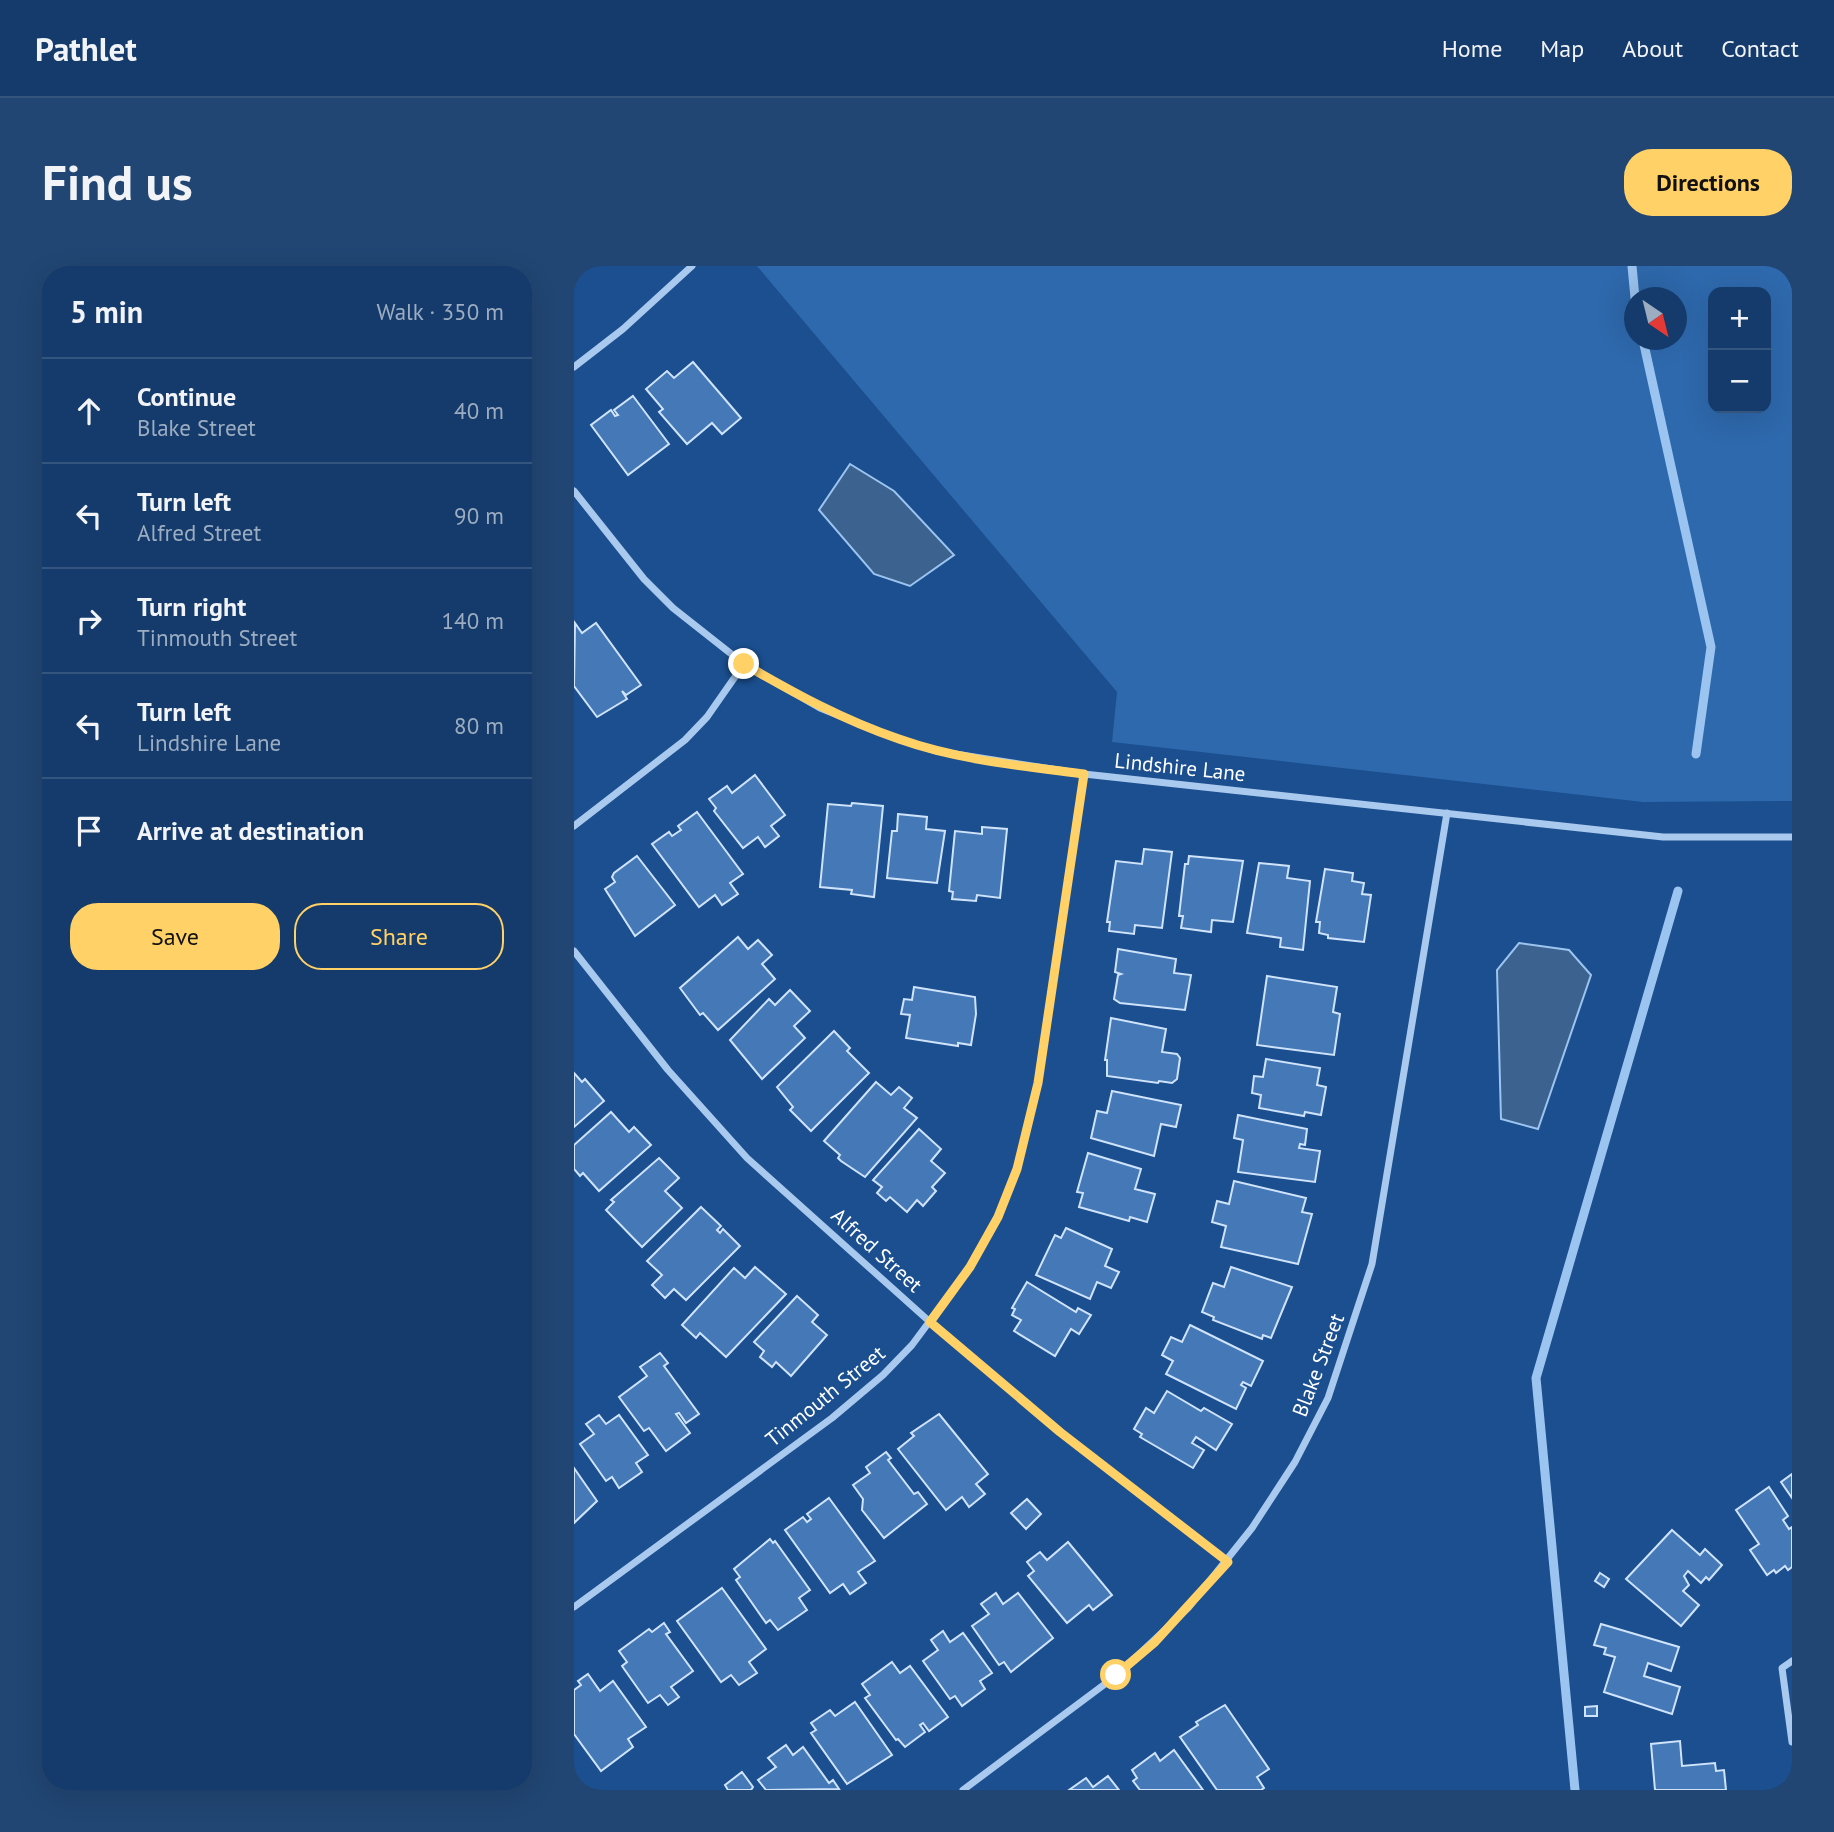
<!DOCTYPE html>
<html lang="en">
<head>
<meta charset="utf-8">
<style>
	:root { --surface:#143b6b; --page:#214673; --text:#f1f3f6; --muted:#9dadc1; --line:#33557e; --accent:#ffd166 }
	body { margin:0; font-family:"PT Sans",sans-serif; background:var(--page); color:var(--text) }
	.controls { position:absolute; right:21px; top:21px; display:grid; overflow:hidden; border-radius:14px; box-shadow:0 7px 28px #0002 }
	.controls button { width:63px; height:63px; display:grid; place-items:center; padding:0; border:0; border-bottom:2px solid var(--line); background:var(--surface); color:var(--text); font:35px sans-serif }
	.compass { position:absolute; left:1050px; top:21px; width:63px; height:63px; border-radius:50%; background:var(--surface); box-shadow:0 7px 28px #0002; rotate:145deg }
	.stop { position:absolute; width:21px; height:21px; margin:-16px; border:5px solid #ffd166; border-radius:50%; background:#fff }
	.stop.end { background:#ffd166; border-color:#fff; box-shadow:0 2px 7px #0008 }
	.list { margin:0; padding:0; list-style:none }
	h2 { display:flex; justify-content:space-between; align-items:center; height:91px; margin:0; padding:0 28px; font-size:30px }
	h2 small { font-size:23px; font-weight:400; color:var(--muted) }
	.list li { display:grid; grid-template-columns:46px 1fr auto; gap:21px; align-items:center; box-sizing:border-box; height:105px; padding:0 28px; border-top:2px solid var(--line) }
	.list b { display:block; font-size:26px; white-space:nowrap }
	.list p { margin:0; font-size:23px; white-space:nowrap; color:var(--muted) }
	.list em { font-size:23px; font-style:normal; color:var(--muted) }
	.actions { display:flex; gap:14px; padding:21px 28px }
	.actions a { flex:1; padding:16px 0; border:2px solid var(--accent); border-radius:28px; text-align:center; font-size:24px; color:var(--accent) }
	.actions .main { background:var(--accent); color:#111 }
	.icon { flex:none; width:38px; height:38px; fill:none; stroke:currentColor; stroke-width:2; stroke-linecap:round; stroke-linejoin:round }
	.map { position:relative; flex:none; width:1218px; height:1524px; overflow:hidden; border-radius:28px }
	header { display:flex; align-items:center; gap:42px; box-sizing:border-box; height:98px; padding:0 35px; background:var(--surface); border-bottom:2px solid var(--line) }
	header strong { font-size:33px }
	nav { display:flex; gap:38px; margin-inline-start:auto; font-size:24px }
	.intro { display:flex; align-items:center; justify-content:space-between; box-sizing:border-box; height:168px; padding:0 42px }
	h1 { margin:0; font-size:49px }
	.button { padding:18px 32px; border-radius:28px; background:var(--accent); color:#111; font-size:24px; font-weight:700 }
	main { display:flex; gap:42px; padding:0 42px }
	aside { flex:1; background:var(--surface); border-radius:28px; box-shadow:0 7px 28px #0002 }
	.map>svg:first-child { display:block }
</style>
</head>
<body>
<header>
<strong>Pathlet</strong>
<nav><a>Home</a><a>Map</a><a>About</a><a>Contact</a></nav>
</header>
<div class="intro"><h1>Find us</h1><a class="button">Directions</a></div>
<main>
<aside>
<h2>5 min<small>Walk · 350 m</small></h2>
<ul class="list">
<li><svg class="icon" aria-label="ahead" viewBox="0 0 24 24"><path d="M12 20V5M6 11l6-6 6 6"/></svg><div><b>Continue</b><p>Blake Street</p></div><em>40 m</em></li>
<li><svg class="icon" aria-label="left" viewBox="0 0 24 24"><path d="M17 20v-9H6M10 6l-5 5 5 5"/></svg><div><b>Turn left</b><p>Alfred Street</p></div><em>90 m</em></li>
<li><svg class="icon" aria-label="right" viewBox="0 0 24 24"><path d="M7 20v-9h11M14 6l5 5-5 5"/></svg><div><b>Turn right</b><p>Tinmouth Street</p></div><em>140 m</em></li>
<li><svg class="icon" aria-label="left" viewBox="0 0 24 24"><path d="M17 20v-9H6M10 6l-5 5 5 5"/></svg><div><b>Turn left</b><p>Lindshire Lane</p></div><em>80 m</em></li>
<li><svg class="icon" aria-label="arrive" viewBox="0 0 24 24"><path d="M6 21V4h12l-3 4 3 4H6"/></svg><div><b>Arrive at destination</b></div></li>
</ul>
<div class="actions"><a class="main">Save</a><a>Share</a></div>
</aside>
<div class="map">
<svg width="1218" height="1524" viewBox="0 0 1218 1524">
	<rect width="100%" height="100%" fill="#1b4f8f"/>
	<path fill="#2e69ad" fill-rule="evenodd" d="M183 0H1218V535L1069 536 538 476 543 426ZM1139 26H1192V142H1139ZM1060 32H1102V74H1060Z"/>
	<g fill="#3c6290" stroke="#9cc4f0" stroke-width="2">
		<path d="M276 198 320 225 380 289 336 320 300 308 245 244Z"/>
		<path d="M945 677 995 684 1017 709 964 863 927 853 923 704Z"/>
	</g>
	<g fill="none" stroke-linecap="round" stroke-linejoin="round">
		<g stroke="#9cc4f0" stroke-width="9">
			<path d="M1058 0 1061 32"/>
			<path d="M1069 74 1137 381 1122 488"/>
			<path d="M1001 1524 962 1112 1104 625"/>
		</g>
	</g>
	<g fill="#4478b7" stroke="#cfe3fa" stroke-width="2">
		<path d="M119 96 167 152 148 168 138 157 113 178 85 146 89 143 72 123 93 105 100 112Z"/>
		<path d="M59 130 95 178 54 209 17 159 37 144 41 150 44 149 40 144Z"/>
		<path d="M1 357 8 367 22 357 67 419 52 429 48 425 53 433 23 451 0 420Z"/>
		<path d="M181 509 211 549 197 560 205 570 191 581 184 571 169 582 140 545 142 542 135 533 153 520 158 527Z"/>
		<path d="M278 537 309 540 300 631 277 628 278 624 246 621 254 538 277 540Z"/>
		<path d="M123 546 169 608 156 617 164 628 148 639 141 629 125 641 78 578 95 566 98 570 107 564 104 560Z"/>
		<path d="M324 548 353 551 352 563 371 565 363 617 313 612 318 565H323Z"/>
		<path d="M408 561 433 563 426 632 403 629 402 635 378 633 379 626 375 625 381 565 408 568Z"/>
		<path d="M570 583 598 586 588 662 561 659 560 668 535 665 536 656H533L542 595 568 598Z"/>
		<path d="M63 590 101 639 61 670 31 623 41 616 38 611 40 607Z"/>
		<path d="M615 590 669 595 659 656 638 654 637 666 607 662 609 650H605L611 598H614Z"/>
		<path d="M685 597 715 600 713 612 736 615 729 684 706 681 707 672 673 667Z"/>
		<path d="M751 603 779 607 778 615 790 617 788 628 797 629 790 676 754 672V669L745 667 746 656H742Z"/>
		<path d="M164 671 174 683 184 674 198 689 188 698 201 713 144 764 129 747 126 749 106 722Z"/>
		<path d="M544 683 602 693 600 707 617 709 611 744 546 737 540 733 544 709 547 708 541 706Z"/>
		<path d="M693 710 763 721 759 746 766 748 760 789 683 779Z"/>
		<path d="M340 721 401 731 402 748 397 779 384 777V780L332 772 336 749 327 748 330 733 338 734Z"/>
		<path d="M216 724 236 745 220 760 231 772 188 813 156 774 195 733 201 739Z"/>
		<path d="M537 752 592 763 588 786 603 788 606 792 603 813 598 817 585 815 584 817 533 810V794H531Z"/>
		<path d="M260 765 276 782 273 785 295 807 237 865 216 844 219 841 203 821Z"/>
		<path d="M692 793 746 802 743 819 752 821 747 849 731 846 730 850 685 842 687 829 678 827 680 810 689 811Z"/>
		<path d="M0 807 8 816 11 813 30 835 0 861Z"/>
		<path d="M302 816 317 829 325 821 338 832 330 842 343 852 291 911 267 895 264 892 266 889 250 875Z"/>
		<path d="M538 825 607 839 602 861 587 858 580 890 517 872 523 845 533 847Z"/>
		<path d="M37 846 55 866 60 861 77 879 25 925 9 907 6 910 0 903V879Z"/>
		<path d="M664 849 733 863 731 879 726 878 725 882 746 885 741 916 664 906 669 874 660 872Z"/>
		<path d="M345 863 367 883 357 895 371 907 358 921 362 925 349 940 343 934 333 946 316 931 312 935 303 927 308 921 299 914Z"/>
		<path d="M514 887 567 903 561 923 581 928 573 956 556 951 555 955 505 941 509 927 503 926Z"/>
		<path d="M85 892 105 912 91 925 108 942 68 981 32 944 40 936 37 934Z"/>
		<path d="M660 915 732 932 728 946 738 948 724 998 647 981 652 960 638 956 643 935 655 938Z"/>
		<path d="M127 941 147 960 143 964 146 967 149 963 166 980 112 1034 100 1023 91 1032 78 1019 88 1009 73 995Z"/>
		<path d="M492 962 538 983 531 1000 545 1006 537 1022 523 1016 516 1033 462 1009 481 969 487 972Z"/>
		<path d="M181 1001 212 1028 152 1091 126 1067 122 1072 108 1059 160 1002 171 1012Z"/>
		<path d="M657 1001 718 1021 697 1072 689 1069 688 1073 639 1054 640 1051 628 1046 639 1017 650 1021Z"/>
		<path d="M453 1016 502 1046 504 1042 517 1049 505 1068 497 1063 481 1090 440 1065 447 1054 438 1049 441 1043 438 1042Z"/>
		<path d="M223 1030 244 1049 238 1056 253 1069 217 1110 202 1096 198 1101 186 1091 190 1085 180 1076Z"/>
		<path d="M616 1059 689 1095 677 1120 669 1116 667 1119 672 1122 662 1143 592 1108 599 1095 588 1089 597 1071 608 1076Z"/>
		<path d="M86 1087 94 1097 90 1100 125 1148 112 1157 105 1147 102 1148 116 1167 92 1185 75 1162 70 1165 45 1131 73 1110 66 1101Z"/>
		<path d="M593 1125 627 1145 630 1142 658 1158 642 1184 622 1171 618 1177 630 1184 619 1202 566 1171 568 1168 560 1163 572 1142 580 1147Z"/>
		<path d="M365 1148 414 1208 402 1218 411 1228 395 1241 388 1231 372 1244 324 1183 340 1170 337 1167Z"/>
		<path d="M25 1149 32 1158 45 1149 74 1189 62 1197 68 1206 45 1222 38 1211 32 1215 6 1178 20 1168 12 1158Z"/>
		<path d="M312 1186 317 1192 314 1194 340 1228 344 1226 353 1238 310 1272 288 1244 289 1233 279 1219 296 1207 292 1201Z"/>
		<path d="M0 1202 23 1235 0 1257Z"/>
		<path d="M1218 1208V1232L1207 1216Z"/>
		<path d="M1195 1221 1214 1250 1209 1254 1215 1263 1218 1261V1301L1214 1304 1211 1300 1202 1307 1200 1304 1193 1309 1176 1284 1185 1278 1162 1244Z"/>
		<path d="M255 1232 301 1295 284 1306 292 1317 276 1328 269 1318 256 1327 211 1264 229 1251 233 1256 237 1253 233 1248Z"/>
		<path d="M453 1233 467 1248 452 1263 437 1247Z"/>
		<path d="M1098 1264 1126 1289 1131 1283 1148 1299 1135 1314 1132 1311 1127 1317 1114 1305 1110 1310 1115 1319 1109 1325 1125 1339 1107 1360 1052 1313Z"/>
		<path d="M196 1273 199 1277 201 1275 236 1324 225 1332 233 1344 204 1364 196 1354 192 1357 162 1314 166 1311 160 1303Z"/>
		<path d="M494 1276 538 1329 519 1344 515 1339 493 1357 454 1310 460 1305 453 1296 466 1286 473 1294Z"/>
		<path d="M1026 1307 1035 1313 1030 1321 1021 1315Z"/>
		<path d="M148 1322 192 1383 175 1396 183 1407 165 1419 157 1409 147 1416 103 1355Z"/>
		<path d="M422 1327 429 1338 444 1327 479 1372 437 1406 430 1396 425 1399 398 1360 415 1348 407 1338Z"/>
		<path d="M90 1357 96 1366 92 1368 119 1405 97 1421 105 1431 94 1439 86 1429 74 1437 48 1400 53 1396 45 1385 75 1363 78 1366Z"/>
		<path d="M1027 1358 1105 1381 1097 1405 1074 1397 1070 1410 1106 1421 1098 1448 1030 1426 1041 1391 1030 1388 1032 1382 1020 1379Z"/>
		<path d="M369 1365 376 1376 389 1367 418 1407 406 1415 411 1423 388 1440 381 1430 376 1433 349 1395 364 1384 357 1374Z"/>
		<path d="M318 1396 326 1407 336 1400 374 1451 355 1465 349 1457 346 1459 351 1466 331 1481 324 1473 322 1474 291 1432 296 1429 288 1418Z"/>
		<path d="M14 1408 26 1425 39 1415 72 1461 54 1473 59 1481 27 1505 0 1468V1424L7 1419 4 1415Z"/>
		<path d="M281 1436 318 1489 273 1518 237 1467 242 1464 237 1457 256 1444 261 1450Z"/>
		<path d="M651 1439 695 1503 683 1511 690 1522 687 1524H643L606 1471 624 1459 622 1456Z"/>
		<path d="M1023 1440V1450H1011V1441Z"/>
		<path d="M1106 1475 1108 1500 1141 1497 1142 1505 1150 1504 1152 1524H1081L1077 1478Z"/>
		<path d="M212 1479 219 1489 229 1481 255 1517 259 1514 265 1523 192 1524 184 1514 202 1501 194 1492Z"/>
		<path d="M600 1484 629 1524H566L559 1515 563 1512 558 1504 581 1487 586 1495Z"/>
		<path d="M168 1506 179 1521 177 1524H154L151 1519Z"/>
		<path d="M534 1510 545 1524H495L512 1512 519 1521Z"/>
	</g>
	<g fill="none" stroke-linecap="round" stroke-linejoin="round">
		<g stroke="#a9c9ee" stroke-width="7">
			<path d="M0 101 49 63 118 0"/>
			<path d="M0 225 70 313 99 342 170 398 246 442 326 474 362 485 510 508 1089 571H1218"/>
			<path d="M0 560 111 474 133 451 170 398"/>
			<path d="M0 685 94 804 173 892 356 1056 486 1166 654 1296"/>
			<path d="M0 1341 258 1152 309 1109 338 1079 396 1001 424 951 443 903 464 817 510 508"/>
			<path d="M1218 1395 1208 1402 1218 1476"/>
			<path d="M389 1524 543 1409 614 1342 678 1262 721 1196 754 1132 798 998 873 547"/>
		</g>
	</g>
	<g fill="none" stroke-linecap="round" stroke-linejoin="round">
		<path stroke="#ffd166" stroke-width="9" d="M170 398C220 427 269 454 325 473 384 494 448 500 510 508L464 817 443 903 424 951 396 1001 356 1056 486 1166 654 1296 581 1376 542 1409"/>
	</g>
	<g text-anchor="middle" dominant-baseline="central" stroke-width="5" stroke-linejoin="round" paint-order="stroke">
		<g font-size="21" fill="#fff" stroke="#1b4f8f">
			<text transform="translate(606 501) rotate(6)">Lindshire Lane</text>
			<text transform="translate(303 984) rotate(42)">Alfred Street</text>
			<text transform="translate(744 1099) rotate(-69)">Blake Street</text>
			<text transform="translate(251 1130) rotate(-39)">Tinmouth Street</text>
		</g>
	</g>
</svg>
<div class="controls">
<button>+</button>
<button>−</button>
</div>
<svg class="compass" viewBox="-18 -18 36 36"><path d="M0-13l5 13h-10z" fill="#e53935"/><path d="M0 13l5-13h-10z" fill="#9dadc1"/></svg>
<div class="stop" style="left:542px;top:1409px"></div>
<div class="stop end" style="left:170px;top:398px"></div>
</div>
</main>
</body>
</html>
